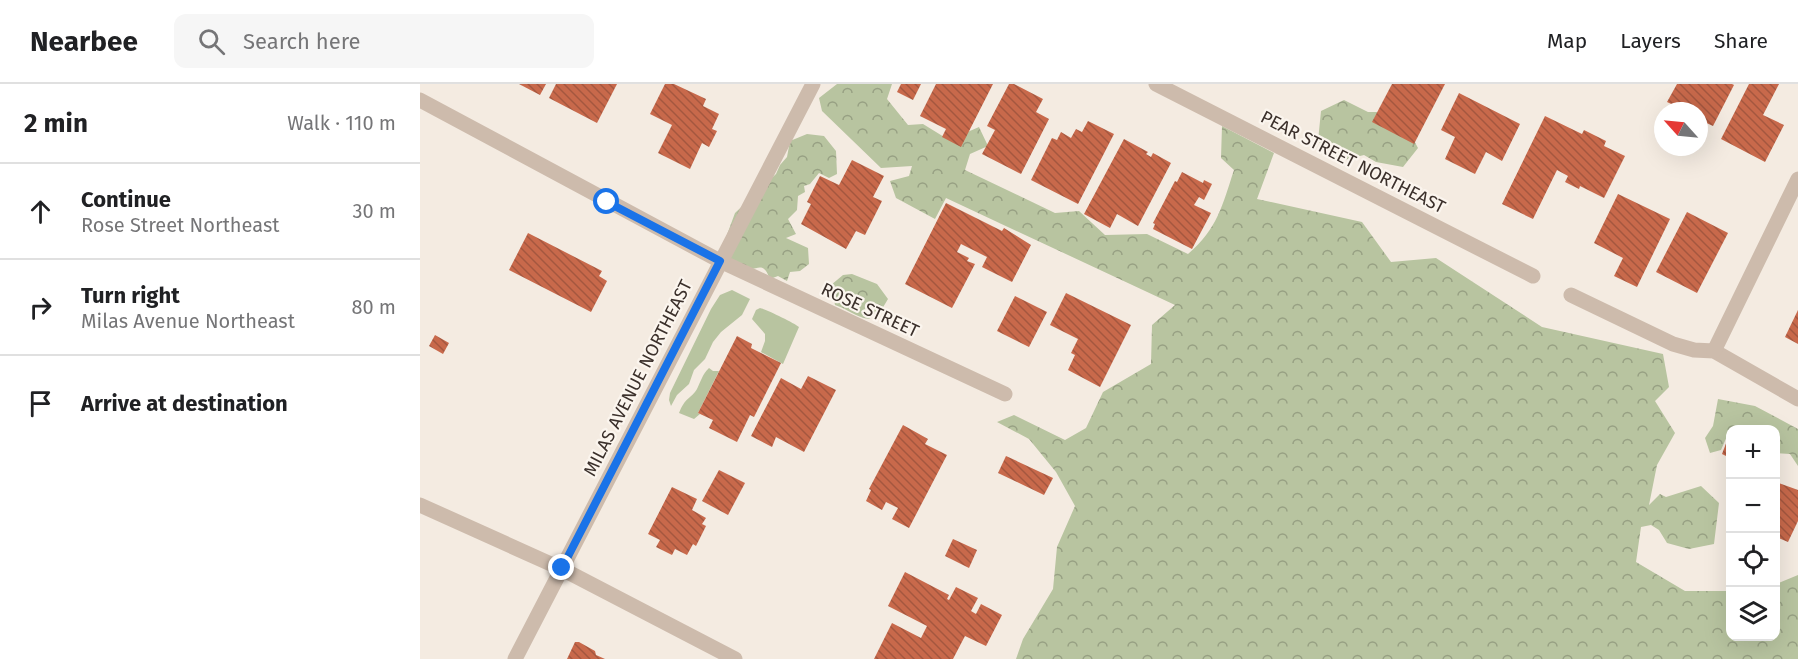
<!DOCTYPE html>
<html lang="en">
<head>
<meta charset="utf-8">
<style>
	:root { --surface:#fff; --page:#f6f6f6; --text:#202124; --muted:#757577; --line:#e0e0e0 }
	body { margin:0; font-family:"Fira Sans",sans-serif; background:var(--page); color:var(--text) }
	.controls { position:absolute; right:18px; bottom:18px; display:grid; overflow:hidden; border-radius:12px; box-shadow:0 6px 24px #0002 }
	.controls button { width:54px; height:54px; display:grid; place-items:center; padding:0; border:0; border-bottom:2px solid var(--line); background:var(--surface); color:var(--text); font:30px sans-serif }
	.compass { position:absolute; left:1234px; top:18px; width:54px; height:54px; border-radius:50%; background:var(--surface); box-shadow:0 6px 24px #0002; rotate:297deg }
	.stop { position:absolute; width:18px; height:18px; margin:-14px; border:4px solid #1a73e8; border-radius:50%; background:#fff }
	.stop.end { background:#1a73e8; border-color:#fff; box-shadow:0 2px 6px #0008 }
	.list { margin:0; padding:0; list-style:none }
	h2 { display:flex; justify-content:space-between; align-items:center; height:78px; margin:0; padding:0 24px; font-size:26px }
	h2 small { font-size:20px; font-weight:400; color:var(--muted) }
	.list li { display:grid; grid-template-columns:39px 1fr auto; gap:18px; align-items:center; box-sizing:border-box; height:96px; padding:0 24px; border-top:2px solid var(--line) }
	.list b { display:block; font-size:22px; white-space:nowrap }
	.list p { margin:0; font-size:20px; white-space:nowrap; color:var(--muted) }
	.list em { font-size:20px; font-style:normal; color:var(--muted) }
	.icon { flex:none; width:33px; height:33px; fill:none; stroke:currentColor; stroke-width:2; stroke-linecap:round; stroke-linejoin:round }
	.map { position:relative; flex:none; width:1378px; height:575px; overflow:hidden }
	header { display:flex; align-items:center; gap:36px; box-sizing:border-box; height:84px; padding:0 30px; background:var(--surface); border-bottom:2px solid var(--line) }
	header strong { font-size:28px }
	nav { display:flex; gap:33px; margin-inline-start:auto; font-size:21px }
	.search { width:420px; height:54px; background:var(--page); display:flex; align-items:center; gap:15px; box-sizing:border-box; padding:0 21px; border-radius:12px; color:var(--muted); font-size:22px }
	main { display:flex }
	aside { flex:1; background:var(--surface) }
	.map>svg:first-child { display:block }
</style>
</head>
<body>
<header>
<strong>Nearbee</strong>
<div class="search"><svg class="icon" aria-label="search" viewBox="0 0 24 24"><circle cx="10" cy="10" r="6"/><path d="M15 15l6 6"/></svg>Search here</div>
<nav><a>Map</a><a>Layers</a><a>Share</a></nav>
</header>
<main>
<aside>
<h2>2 min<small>Walk · 110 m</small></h2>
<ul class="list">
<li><svg class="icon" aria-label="ahead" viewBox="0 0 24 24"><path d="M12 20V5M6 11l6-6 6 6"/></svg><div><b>Continue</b><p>Rose Street Northeast</p></div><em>30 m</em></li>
<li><svg class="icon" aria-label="right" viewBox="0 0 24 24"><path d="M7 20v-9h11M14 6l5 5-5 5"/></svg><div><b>Turn right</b><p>Milas Avenue Northeast</p></div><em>80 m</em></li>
<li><svg class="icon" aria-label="arrive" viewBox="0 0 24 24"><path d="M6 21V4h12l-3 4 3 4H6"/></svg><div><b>Arrive at destination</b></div></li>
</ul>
</aside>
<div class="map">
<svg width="1378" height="575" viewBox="0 0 1378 575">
	<defs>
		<pattern id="forest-crowns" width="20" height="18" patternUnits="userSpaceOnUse" patternTransform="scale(1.5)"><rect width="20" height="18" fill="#b8c4a0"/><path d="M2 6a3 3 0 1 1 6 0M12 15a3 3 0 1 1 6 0" fill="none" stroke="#97a083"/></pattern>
		<pattern id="building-back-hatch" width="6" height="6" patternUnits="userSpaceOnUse" patternTransform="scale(1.5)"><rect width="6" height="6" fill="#c8694b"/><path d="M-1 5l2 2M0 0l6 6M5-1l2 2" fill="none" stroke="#a4573f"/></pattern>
	</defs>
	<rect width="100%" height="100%" fill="#f4ebe1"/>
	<g fill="url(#forest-crowns)">
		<path d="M417 0H472L467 15 488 41 503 40 529 56 559 43 568 62 550 70 545 86 635 129 659 127 685 151 727 150 768 170C798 144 802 122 814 86L801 74 802 42 854 69 837 115 942 138 971 178 1016 174 1122 243 1243 270 1249 303 1235 317 1255 349 1237 381 1229 421 1240 410 1246 413 1281 402 1299 419 1294 460 1269 465 1247 459 1239 446 1231 441 1221 443 1216 478 1265 507H1310V552H1356V500L1378 491V575H596L603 555 633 505 637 463 655 422 636 388 609 355 577 338 594 331 645 356 666 344 683 308 731 280 732 241 755 221 526 114 515 135 476 114 470 97 489 92 492 82 461 84 402 27 399 14Z"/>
		<path d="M924 16 948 28H966L982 34 998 64 983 83 956 78 944 71 920 77 898 57 901 27Z"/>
		<path d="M387 50 404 52 416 67 417 90 409 94 399 89 390 100 384 102 385 108 378 112 377 126 368 135 376 150 366 154 388 164 389 180 380 187 370 188 367 197 358 192 350 195C342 175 338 188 325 184 320 183 315 178 311 176L305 156 315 129 356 90 360 81 367 73 370 57Z"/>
		<path d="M432 190 457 200 468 215 462 225 449 235C435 233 428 225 415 221L411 201 423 191Z"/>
		<path d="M1298 315 1335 322 1378 345V382L1370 370 1356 369V346H1310V350H1308L1301 366 1290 369 1285 354 1293 342Z"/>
	</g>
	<g fill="#b8c4a0">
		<path d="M312 206 330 215 322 231 301 248 293 258 285 275 274 286 269 300 257 311 251 322 249 316 250 309 291 225 300 211Z"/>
		<path d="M340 224C345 225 374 239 379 243L363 280 341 268 345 257V250L332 235 336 226Z"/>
		<path d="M289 284 293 287H299L278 329 280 330 274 335 259 329C265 313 271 315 277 305 281 297 282 291 289 284Z"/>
	</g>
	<g fill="url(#building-back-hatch)">
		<path d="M99 0H126L120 11Z"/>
		<path d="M136 0H197L177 39 129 14Z"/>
		<path d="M245 0H254L286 15 283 22 299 30 292 45 297 47 289 63 282 59 270 85 238 69 252 41 230 30Z"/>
		<path d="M481 0H501L493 16 477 8Z"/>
		<path d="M516 0H573L541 63 522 53 526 45 500 32Z"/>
		<path d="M589 0H594L623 15 616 28 629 35 601 90 562 70 575 46 567 42Z"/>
		<path d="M972 0H1025L994 60 952 38Z"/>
		<path d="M1257 0H1312L1314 1 1293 42 1282 37 1279 43V27H1261L1262 25 1247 18Z"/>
		<path d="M1329 0H1359L1343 31 1364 41 1345 78 1301 55Z"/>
		<path d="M1039 9 1100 40 1082 77 1066 68 1055 90 1025 75 1035 53 1021 46Z"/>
		<path d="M1125 32 1162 50 1164 46 1186 57 1184 62 1205 72 1184 114 1160 102 1159 105 1145 98 1148 92 1137 86 1113 135 1082 120Z"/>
		<path d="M668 37 694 50 658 120 611 96 632 54 637 56 641 48 651 54 656 45 662 48Z"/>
		<path d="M704 55 728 68 726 70 731 73 733 69 751 79 718 142 697 130 690 144 664 130Z"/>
		<path d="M432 76 464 92 453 113 462 117 445 151 436 147 426 165 381 140 391 120 387 118 400 92 419 101Z"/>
		<path d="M762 88 783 99 784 96 792 100 784 116 779 113 774 121 791 129 772 165 733 145 735 140 733 139 755 97 757 98Z"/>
		<path d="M1198 110 1250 135 1217 203 1194 192 1203 174 1174 159Z"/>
		<path d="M526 119 582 147 584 144 611 161 592 198 562 183 567 173 541 160 537 168 549 174 547 177 555 180 532 224 485 200Z"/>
		<path d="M1267 128 1308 149 1277 209 1236 188Z"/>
		<path d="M108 149 182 187 179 192 187 197 171 228 89 186Z"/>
		<path d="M646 209 711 241 680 303 648 286 655 271 651 269 658 255 630 241Z"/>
		<path d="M595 212 627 228 609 263 577 247Z"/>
		<path d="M1378 226V260L1365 253Z"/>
		<path d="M15 251 29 259 23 270 9 262Z"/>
		<path d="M317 252 332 260 331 264 361 279 334 333 330 331 317 358 289 344 293 336 278 329Z"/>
		<path d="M388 292 416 306 384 368 356 353 352 363 331 352 361 294 381 305Z"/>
		<path d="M483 341 508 355 505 360 527 371 489 444 472 435 478 424 466 418 462 426 446 417 451 406 449 405Z"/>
		<path d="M1310 349V374L1302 370Z"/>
		<path d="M586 372 633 394 624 411 578 389Z"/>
		<path d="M299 386 325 399 308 431 282 417Z"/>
		<path d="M1356 398 1378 406V437L1368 458 1356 453Z"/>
		<path d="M252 403 277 415 272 426 286 434 282 440 286 442 276 462 273 460 267 471 255 465 252 471 236 463 240 456 228 450Z"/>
		<path d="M533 455 557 466 549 484 525 472Z"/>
		<path d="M485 488 529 511 527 515 529 516 536 503 558 514 551 527 556 530 561 520 582 531 566 562 545 552 533 575H454L472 539 501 554 507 542 468 522Z"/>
		<path d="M155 558H159L175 567 176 571 185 575H147Z"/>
	</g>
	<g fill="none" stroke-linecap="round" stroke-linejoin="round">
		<g stroke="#cdbbac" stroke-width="15">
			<path d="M736 0 1113 192"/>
			<path d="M0 16 300 177 585 310"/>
			<path d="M1151 211 1253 260 1274 266 1294 267 1378 315"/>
			<path d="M1294 267 1378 95"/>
			<path d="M0 421 142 485 315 575"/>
			<path d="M95 575 393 0"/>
		</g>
	</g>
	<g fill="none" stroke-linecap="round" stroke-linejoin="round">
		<path stroke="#1a73e8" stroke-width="8" d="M142 484 300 177 187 118"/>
	</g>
	<g text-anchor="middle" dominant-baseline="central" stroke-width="4.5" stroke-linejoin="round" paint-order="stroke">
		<g font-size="18" fill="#3b302b" stroke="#fbf5ee">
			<text transform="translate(933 78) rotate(27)">PEAR STREET NORTHEAST</text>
			<text transform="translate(450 226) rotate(25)">ROSE STREET</text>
			<text transform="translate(218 294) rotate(-63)">MILAS AVENUE NORTHEAST</text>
		</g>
	</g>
</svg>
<div class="controls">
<button>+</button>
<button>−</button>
<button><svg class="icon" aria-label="locate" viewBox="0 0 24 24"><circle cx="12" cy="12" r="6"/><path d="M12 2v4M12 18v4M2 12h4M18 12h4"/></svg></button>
<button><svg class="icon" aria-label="layers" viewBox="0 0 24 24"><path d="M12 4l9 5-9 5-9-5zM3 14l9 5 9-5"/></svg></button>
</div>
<svg class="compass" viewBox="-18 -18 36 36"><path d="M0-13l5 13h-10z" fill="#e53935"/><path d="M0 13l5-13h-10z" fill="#757577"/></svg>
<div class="stop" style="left:187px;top:118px"></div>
<div class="stop end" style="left:142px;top:484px"></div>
</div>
</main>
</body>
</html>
